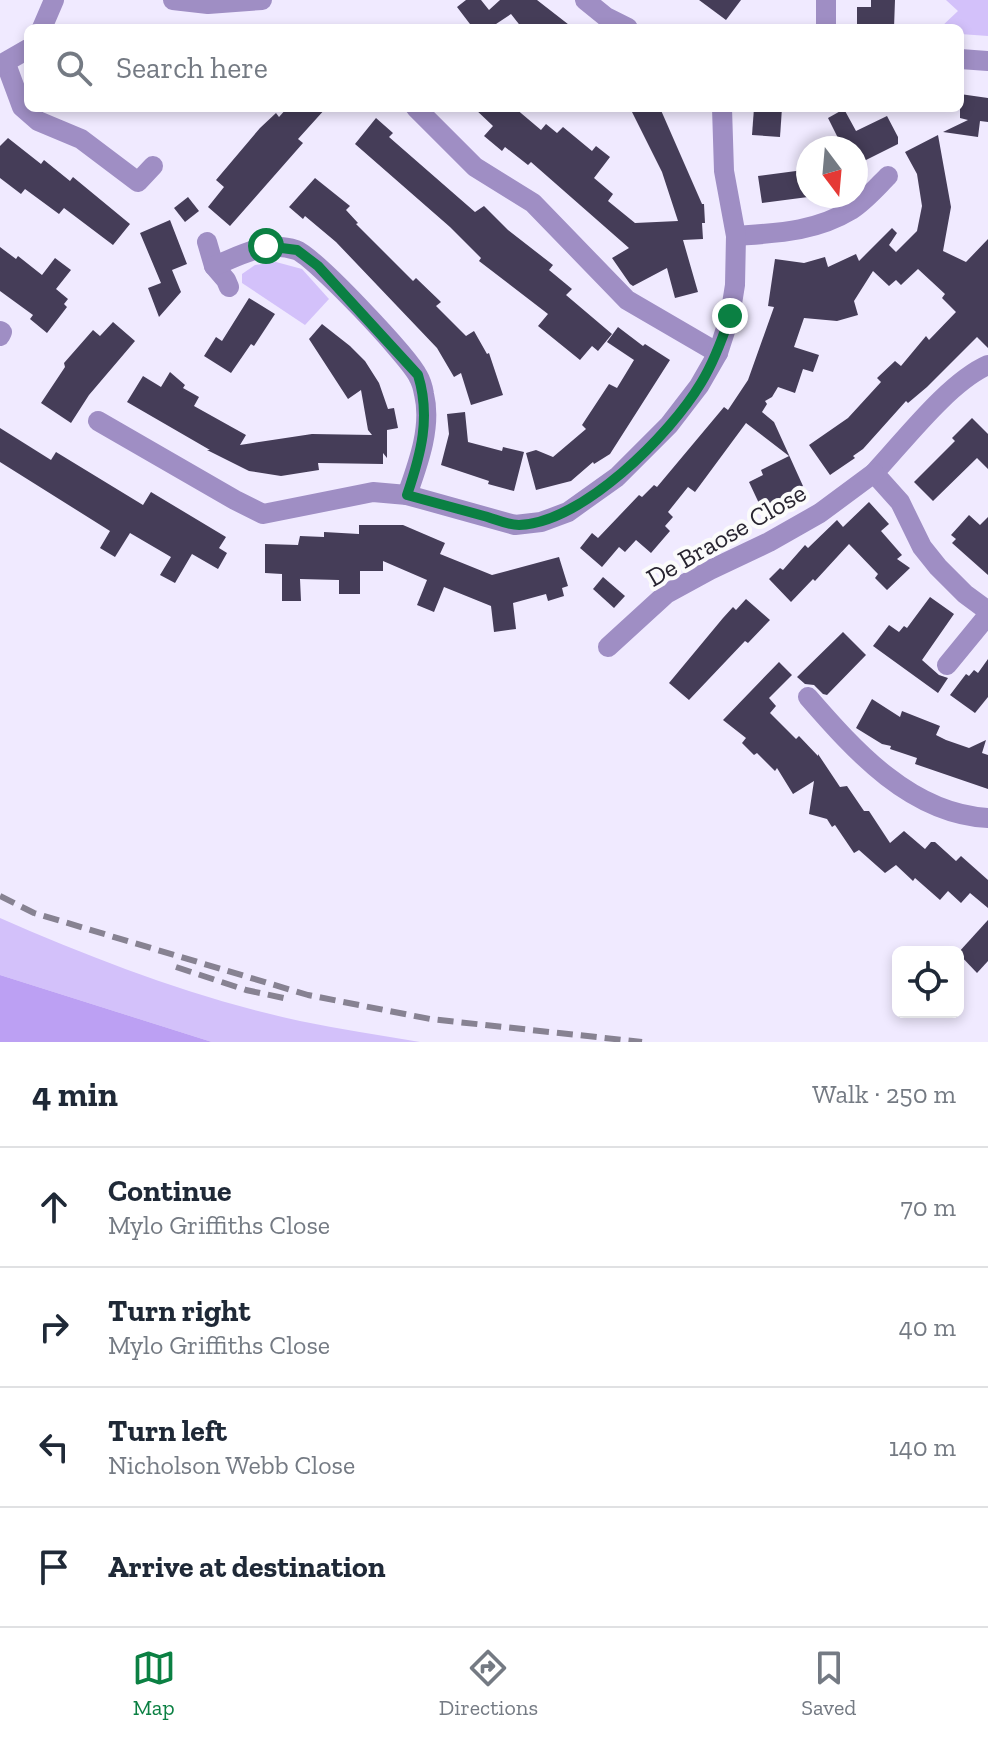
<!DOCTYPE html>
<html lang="en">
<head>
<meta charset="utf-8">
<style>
	:root { --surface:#fff; --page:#f2f2f3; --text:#1f2937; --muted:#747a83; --line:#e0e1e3; --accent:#0b8043 }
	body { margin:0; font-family:"Zilla Slab",serif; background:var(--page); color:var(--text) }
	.controls { position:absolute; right:24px; bottom:24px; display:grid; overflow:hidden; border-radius:12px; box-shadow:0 4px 12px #0003 }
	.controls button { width:72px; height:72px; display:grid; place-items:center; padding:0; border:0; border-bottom:2px solid var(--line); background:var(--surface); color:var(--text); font:40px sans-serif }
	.compass { position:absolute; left:796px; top:136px; width:72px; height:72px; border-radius:50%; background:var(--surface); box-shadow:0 4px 12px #0003; rotate:164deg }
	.stop { position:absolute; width:24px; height:24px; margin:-18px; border:6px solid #0b8043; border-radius:50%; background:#fff }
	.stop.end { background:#0b8043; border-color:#fff; box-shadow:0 2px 8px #0008 }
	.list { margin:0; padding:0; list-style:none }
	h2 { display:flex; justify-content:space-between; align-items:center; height:104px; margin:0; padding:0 32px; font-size:34px }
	h2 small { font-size:26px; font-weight:400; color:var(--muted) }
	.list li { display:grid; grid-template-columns:52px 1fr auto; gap:24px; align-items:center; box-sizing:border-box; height:120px; padding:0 32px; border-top:2px solid var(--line) }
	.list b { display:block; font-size:30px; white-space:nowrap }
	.list p { margin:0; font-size:26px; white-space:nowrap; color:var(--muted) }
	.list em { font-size:26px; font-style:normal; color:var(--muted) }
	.icon { flex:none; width:44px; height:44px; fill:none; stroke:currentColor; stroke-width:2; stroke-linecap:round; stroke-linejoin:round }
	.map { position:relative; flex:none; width:988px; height:1042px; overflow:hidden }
	.search { position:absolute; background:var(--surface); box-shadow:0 4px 12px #0003; left:24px; right:24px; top:24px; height:88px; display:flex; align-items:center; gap:20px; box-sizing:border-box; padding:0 28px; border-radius:12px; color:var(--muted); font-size:30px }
	.sheet { height:584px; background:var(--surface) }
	nav { display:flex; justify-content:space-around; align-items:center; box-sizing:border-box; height:112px; border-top:2px solid var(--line); background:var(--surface); font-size:22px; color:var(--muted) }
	nav a { display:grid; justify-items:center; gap:4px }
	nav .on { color:var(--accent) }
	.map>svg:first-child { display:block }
</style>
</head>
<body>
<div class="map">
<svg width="988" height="1042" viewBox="0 0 988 1042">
	<rect width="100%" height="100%" fill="#f0eaff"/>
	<g fill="#d3c1fa">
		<path d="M946 0H988V36L960 34V28H940L958 11Z"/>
		<path d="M276 262 302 269 329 299 305 325 242 283V274L255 265Z"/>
		<path d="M0 918C96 960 197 999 300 1021 339 1029 380 1035 420 1042H212L0 975Z"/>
	</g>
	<path fill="#bca0f3" d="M0 975 212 1042H0Z"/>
	<g fill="#453d58">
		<path d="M466 0H481L489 10 500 0H537L573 28H522L511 14 490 28H473L457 7Z"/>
		<path d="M699 0H741L726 20Z"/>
		<path d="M871 0H895L894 28H857V7H871Z"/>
		<path d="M960 94 988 98V122L980 121 978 137 943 132 968 120 960 118Z"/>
		<path d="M287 108H326L298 139 303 143 230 226 208 207 224 187 216 180 260 128 276 113 279 117Z"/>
		<path d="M474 108H515L541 130 546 124 557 133 563 127 592 151 596 146 610 157 594 178 613 194 608 201 635 223 678 221 662 172 630 108H660L702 204H704L705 223H702L703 239 683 240 698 292 675 298 667 268 633 286 630 284 612 258 629 248 531 162 528 165 505 147 502 151 484 136 493 126Z"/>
		<path d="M754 108H782L780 137 752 135Z"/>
		<path d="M844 109 856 131 887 116 898 137V144L856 165V148H823L839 140 828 118Z"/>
		<path d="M376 118 393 133 389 137 475 212 484 206 508 230 553 265 549 270 572 289 566 295 612 334 598 351 592 346 580 360 538 326 548 314 479 261 481 258 450 227 355 144Z"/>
		<path d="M938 135 951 207 943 251 966 262 988 239V348L977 337 927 387 908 403 906 401 863 449 853 456 855 458 830 475 809 445 848 418 881 382 877 378 895 361 901 366 926 336 929 340 956 312 942 298 945 294 918 269 901 285 896 280 889 286 873 271 854 301 858 315 837 321 804 318 794 347 819 355 813 372 803 369 795 393 778 387 772 397 765 401 767 404 762 412 774 422 803 486 799 488 803 495 764 514 749 482 763 475 761 470 789 456 746 423 695 492 688 487 668 512 673 517 665 526 670 531 651 553 636 540 625 552 619 547 602 567 580 548 592 533 598 538 639 495 642 497 654 485 657 487 724 407 728 410 748 380 774 307 768 306 775 259 804 263 825 257 828 267 856 254 859 261 892 228 897 233 889 245 896 252 917 231 922 206 917 174 905 152Z"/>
		<path d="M8 138 41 164 44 160 70 181 73 177 130 224 113 245 64 208 59 214 25 189 21 194 0 178V146Z"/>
		<path d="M808 165V197L762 203 758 176 796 171Z"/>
		<path d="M315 178 350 206 346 210 358 223 356 224 413 281 416 278 441 302 436 306 466 336 474 331 487 354 489 353 503 395 471 405 461 373 454 377 437 348 336 242 305 216 303 219 289 207Z"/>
		<path d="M188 197 199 211 185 222 174 208Z"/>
		<path d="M170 220 187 264 172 270 181 292 159 317 148 288 161 283 140 233Z"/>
		<path d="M0 247 16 259 18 256 42 275 55 258 71 270 56 289 68 299 64 304 67 307 47 333 30 319 33 315 0 291Z"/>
		<path d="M249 298 275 314 254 346 251 344 231 373 204 356 216 337 222 341Z"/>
		<path d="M113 322 135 341 89 395 71 423 41 403 65 367 64 363 93 330 100 336Z"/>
		<path d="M322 324 350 346 365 361 379 383 388 409 394 408 398 428 387 430V458L383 453V464L318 463 319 470 281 476 249 471 207 450H210L127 402 143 376 161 387 170 372 185 385 183 388 199 397 194 406 246 435 240 445 312 434 372 435 368 430 361 390 348 399 309 339Z"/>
		<path d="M618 327 643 346 645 344 670 360 610 454 594 464 593 462 571 481 536 490 526 453 536 450 553 457 586 429 582 425 609 384 617 388 634 360 607 342Z"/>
		<path d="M465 412 468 442 502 451 503 447 524 452 514 491 488 484 489 481 441 465 449 434 447 414Z"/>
		<path d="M972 418 988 434V469L977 458 933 501 914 482 955 441 952 438Z"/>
		<path d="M0 428 51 460 56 452 143 505 151 492 226 537 219 548 227 553 218 569 192 554 175 583 160 575 171 557 130 533 115 557 100 548 110 531 0 462Z"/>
		<path d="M869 502 889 524 881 531 902 555 897 559 910 568 887 590 875 578 878 574 849 544 815 581 813 579 791 602 769 579 780 568 783 570 805 545 808 548 837 520 843 527Z"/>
		<path d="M969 515 980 525 988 517V575L952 543 956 539 951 535Z"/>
		<path d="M359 525H403L445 543 440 554 492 575 559 557 568 586 562 588 564 596 548 601 546 594 513 603 516 629 494 632 491 606 444 587 434 612 417 605 427 580 383 561V571H360V594H339V580L300 579 301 601H282V574L265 573V544L298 545 300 536 324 537V532L359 534Z"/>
		<path d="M603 577 625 596 614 608 593 589Z"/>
		<path d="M930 597 954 614 922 660 939 675 948 678 938 693 873 646 889 625 899 632 904 626 907 628Z"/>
		<path d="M746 599 770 620 748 643 745 641 689 700 669 683 723 618 733 607 736 610Z"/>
		<path d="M843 632 866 655 827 695 823 694 814 685 805 684 797 677Z"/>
		<path d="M988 659V697L975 713 950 695 966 674 969 676 974 670 978 673Z"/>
		<path d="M779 662 792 675 769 698 776 706 770 713 796 739 799 736 818 756V754L840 787 847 786 864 811H869L890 843 904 831 925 849 931 842H935L956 861 961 856 988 880V908L970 893 961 903 948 891 940 900 915 878 913 881 896 865 885 873 859 850 854 853 835 825 832 827 827 819 809 814 814 781 793 794 777 768 775 771 757 753 754 755 742 743 746 738 723 720Z"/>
		<path d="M872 699 900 717 902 711 940 726 936 735 946 740 969 748 986 740 982 753 988 755V789L915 764 917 758 890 749 891 746 882 744 856 728Z"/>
		<path d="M988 920V961L977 973 958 953Z"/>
	</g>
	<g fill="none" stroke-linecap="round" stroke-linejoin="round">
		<g stroke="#9f8ec4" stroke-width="20">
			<path d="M173 0 208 4 262 0"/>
			<path d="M585 0 606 17 628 28"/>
			<path d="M42 28 54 0"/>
			<path d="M826 28V0"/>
			<path d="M960 59 988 61"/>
			<path d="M6 64 22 107 38 121 81 139 138 182 153 166"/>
			<path d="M0 65 28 49"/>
			<path d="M416 108 475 167 533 203 627 300 718 353"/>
			<path d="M736 236C776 233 815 232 851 210 865 201 877 187 888 176"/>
			<path d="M207 242 214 266 226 280 229 287"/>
			<path d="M214 266C242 255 266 240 296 250 314 256 409 357 418 376 421 381 423 388 424 394 432 427 418 464 407 495"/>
			<path d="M0 331 2 332 0 336"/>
			<path d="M988 365C949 382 904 441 874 473L900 502 922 547 938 567 965 594 988 611"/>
			<path d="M98 421 235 500 263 514 373 492 407 495 515 525 541 522 568 512 617 477 669 425 699 386 718 353 730 316 735 285 736 236 724 171 722 108"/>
			<path d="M608 647 666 594 710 570 769 542 820 513 874 473"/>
			<path d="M947 665 988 615"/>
			<path d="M808 697C855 751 911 814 988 818"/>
		</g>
		<g stroke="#878292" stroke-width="6" stroke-dasharray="16 8" stroke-linecap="butt">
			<path d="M0 896 34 913 308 995 430 1019 642 1042"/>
			<path d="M176 967 246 990 288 999"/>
		</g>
	</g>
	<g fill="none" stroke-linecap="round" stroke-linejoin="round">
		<path stroke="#0b8043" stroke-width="10" d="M266 246 297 250 318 266 418 375C431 417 421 454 407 495 433 502 458 509 484 516 495 519 507 525 519 525 582 523 670 435 701 383 714 362 722 340 730 316"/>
	</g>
	<g text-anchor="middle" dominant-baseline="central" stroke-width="8" stroke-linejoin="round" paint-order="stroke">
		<g font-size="26" fill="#282430" stroke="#fbfbfb">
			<text transform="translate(726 535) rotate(-30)">De Braose Close</text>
		</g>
	</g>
</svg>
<div class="controls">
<button><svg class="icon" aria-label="locate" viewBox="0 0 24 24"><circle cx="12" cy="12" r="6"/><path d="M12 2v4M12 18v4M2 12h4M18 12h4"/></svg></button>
</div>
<svg class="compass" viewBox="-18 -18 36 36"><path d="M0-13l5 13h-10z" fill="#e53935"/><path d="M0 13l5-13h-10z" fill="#747a83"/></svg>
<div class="stop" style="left:266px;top:246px"></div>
<div class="stop end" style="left:730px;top:316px"></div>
<div class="search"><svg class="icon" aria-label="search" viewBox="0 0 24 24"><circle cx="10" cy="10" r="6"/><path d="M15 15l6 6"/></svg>Search here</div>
</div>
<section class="sheet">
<h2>4 min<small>Walk · 250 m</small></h2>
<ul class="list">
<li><svg class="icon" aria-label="ahead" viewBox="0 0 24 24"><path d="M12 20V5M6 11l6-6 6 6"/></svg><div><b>Continue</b><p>Mylo Griffiths Close</p></div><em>70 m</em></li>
<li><svg class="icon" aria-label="right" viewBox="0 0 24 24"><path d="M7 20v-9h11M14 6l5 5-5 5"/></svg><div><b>Turn right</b><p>Mylo Griffiths Close</p></div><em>40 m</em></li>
<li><svg class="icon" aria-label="left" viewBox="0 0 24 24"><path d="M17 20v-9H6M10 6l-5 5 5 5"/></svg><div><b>Turn left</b><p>Nicholson Webb Close</p></div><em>140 m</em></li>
<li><svg class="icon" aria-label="arrive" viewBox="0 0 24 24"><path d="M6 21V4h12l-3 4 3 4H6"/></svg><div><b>Arrive at destination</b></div></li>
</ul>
</section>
<nav>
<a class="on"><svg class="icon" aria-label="map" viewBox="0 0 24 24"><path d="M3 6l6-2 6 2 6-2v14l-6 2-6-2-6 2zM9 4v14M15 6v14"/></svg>Map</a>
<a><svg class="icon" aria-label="directions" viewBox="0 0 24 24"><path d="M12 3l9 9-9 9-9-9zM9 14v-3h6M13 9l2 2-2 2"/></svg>Directions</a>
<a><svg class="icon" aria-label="saved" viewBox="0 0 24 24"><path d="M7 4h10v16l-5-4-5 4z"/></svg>Saved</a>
</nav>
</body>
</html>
